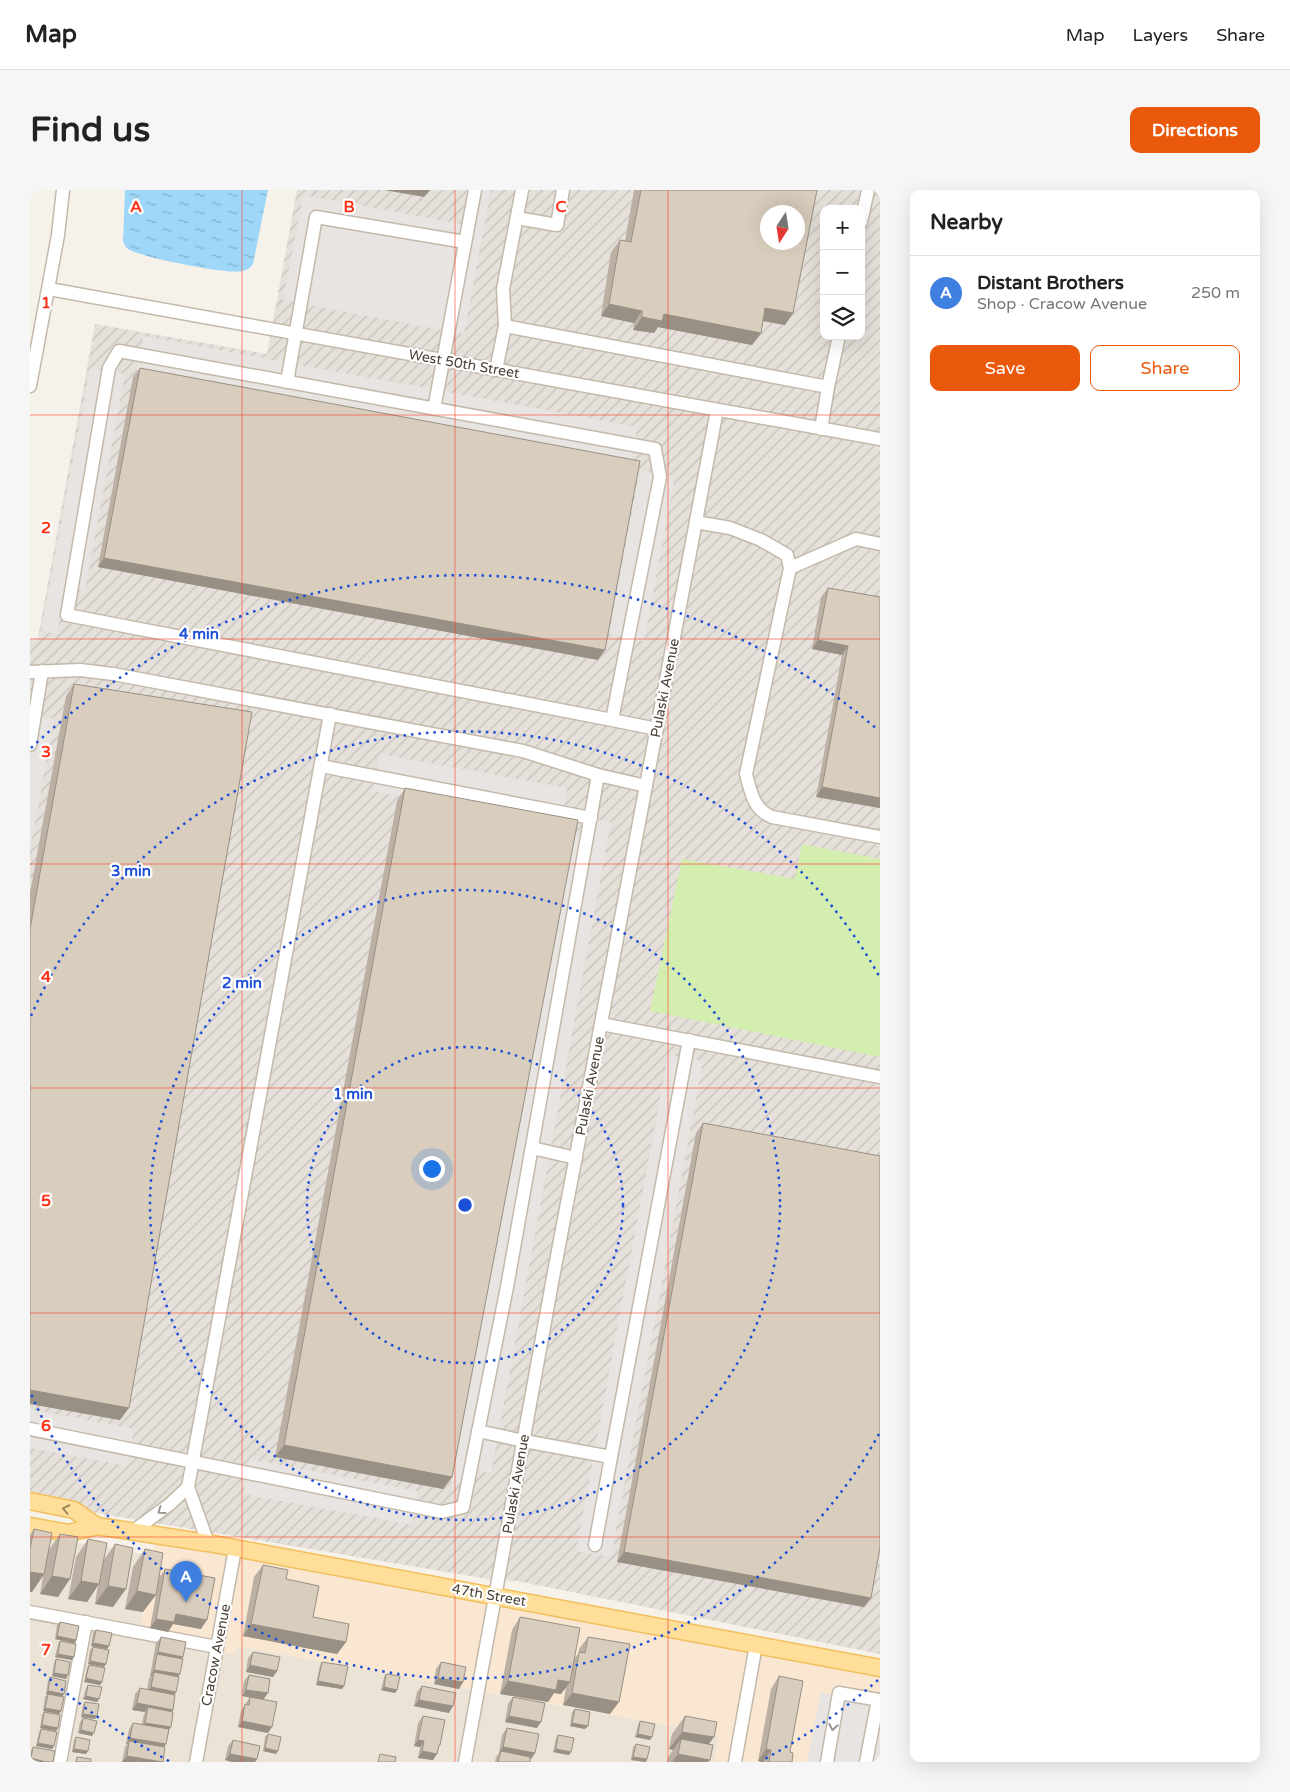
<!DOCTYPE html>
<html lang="en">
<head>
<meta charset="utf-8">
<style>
	:root { --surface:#fff; --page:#f6f6f6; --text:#222; --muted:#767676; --line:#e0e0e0; --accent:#ea580c }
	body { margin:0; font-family:"Varela Round",sans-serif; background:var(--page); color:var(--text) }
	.controls { position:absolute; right:15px; top:15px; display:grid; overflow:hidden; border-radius:10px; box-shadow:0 5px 20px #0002 }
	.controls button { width:45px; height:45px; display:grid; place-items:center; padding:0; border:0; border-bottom:1px solid var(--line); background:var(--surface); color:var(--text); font:25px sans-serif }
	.compass { position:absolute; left:730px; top:15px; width:45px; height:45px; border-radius:50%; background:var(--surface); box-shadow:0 5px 20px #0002; rotate:192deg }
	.you { position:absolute; left:401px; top:978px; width:18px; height:18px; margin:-12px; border:4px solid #fff; border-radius:50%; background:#1a73e8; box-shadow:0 0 0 8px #1a73e833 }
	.badge { display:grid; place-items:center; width:32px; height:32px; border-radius:50%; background:var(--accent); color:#fff; font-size:16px; font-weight:700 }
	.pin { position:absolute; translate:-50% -41px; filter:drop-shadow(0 1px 2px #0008) }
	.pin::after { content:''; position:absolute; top:26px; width:18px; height:15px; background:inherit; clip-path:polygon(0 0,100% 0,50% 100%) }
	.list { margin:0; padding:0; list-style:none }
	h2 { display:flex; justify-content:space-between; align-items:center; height:65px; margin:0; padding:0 20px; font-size:21px }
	h2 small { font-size:16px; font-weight:400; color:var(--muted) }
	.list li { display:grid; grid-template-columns:32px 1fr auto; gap:15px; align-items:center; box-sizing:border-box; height:75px; padding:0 20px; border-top:1px solid var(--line) }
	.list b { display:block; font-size:19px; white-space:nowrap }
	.list p { margin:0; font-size:16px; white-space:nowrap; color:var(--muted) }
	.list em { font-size:16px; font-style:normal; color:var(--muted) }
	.actions { display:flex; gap:10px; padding:15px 20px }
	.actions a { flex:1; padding:11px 0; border:1px solid var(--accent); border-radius:10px; text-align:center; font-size:18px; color:var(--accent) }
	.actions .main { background:var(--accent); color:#fff }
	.icon { flex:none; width:28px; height:28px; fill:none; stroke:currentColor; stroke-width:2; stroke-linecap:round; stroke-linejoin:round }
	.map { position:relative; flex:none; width:850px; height:1572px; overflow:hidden; border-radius:10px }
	header { display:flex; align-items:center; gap:30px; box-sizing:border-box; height:70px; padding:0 25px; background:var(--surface); border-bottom:1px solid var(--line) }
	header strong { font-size:24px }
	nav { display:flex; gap:28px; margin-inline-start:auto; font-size:18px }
	.intro { display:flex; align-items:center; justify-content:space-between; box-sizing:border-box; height:120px; padding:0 30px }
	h1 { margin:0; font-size:35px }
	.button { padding:12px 22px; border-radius:10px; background:var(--accent); color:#fff; font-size:18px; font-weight:700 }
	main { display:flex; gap:30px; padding:0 30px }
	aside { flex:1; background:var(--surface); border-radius:10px; box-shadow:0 5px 20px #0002 }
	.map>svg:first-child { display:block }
</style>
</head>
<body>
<header>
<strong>Map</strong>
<nav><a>Map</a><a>Layers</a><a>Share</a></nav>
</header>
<div class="intro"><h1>Find us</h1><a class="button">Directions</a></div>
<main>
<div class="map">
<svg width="850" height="1572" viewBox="0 0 850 1572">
	<defs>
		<pattern id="industrial-furrows" width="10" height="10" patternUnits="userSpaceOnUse" patternTransform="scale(1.25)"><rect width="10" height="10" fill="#e5e0da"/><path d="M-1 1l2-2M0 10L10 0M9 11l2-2" fill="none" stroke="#c6c1bc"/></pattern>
		<pattern id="water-ripples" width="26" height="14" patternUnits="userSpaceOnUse" patternTransform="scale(1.25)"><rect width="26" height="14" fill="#9fd7f8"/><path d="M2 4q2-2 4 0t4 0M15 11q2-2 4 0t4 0" fill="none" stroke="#84b0ca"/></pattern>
	</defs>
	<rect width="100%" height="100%" fill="#f6f1e9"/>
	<path fill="#eae3d6" d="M0 1344 123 1366 109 1447 205 1464 206 1456 689 1545 684 1572H0Z"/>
	<g fill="#f9e7d2">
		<path d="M125 1350 461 1411 444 1500 207 1456 205 1464 109 1448Z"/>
		<path d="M469 1412 850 1483V1572H684L689 1545 452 1501Z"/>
	</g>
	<path fill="url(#industrial-furrows)" fill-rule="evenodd" d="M267 0H850V1464L487 1391 458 1389 72 1324 0 1307V450L8 448 65 134 237 164ZM794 19H831V146H794ZM738 22H768V52H738Z"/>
	<path fill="#d3eeae" d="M772 654 850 669V867L620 821 652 669 765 689Z"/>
	<g fill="#e7e4e1">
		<path d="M437 0H461L434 144 253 110 273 5 431 34Z"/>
		<path d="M113 146 607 237 601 272 107 181Z"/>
		<path d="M60 178 95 184 55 401 36 397 27 444 11 441Z"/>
		<path d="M610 280 645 286 614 451 579 444Z"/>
		<path d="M0 525 24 529 0 661Z"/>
		<path d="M350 564 537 598 530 635 343 601Z"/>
		<path d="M563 629 581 632 461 1283 443 1279 439 1296 421 1292 541 645 559 649Z"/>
		<path d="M638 865 673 871 581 1367 546 1361Z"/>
		<path d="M0 1219 104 1239 97 1276 0 1258Z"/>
		<path d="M219 1269 388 1301 382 1335 213 1304Z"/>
		<path d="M804 1498 850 1506V1572H777L791 1502 803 1505Z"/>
	</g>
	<path fill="url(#water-ripples)" d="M95 0H238L223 74C220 78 217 80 213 81 198 85 115 68 100 60 96 58 95 56 93 51Z"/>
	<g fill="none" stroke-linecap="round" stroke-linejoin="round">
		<g stroke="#c3b9aa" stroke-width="15">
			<g id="minor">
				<path d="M487 28 527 35 533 0"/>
				<path d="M831 32 838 0"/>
				<path d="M19 99 850 249"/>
				<path d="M475 136 798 197 791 239"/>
				<path d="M466 180 475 136 473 99 492 0"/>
				<path d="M257 192 286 27 435 52"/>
				<path d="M0 196 28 45 33 0"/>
				<path d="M798 197 809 146"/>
				<path d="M404 219 445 0"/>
				<path d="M666 332 700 338 731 350 757 365 760 378 716 584C721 602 723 619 742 627L850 647"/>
				<path d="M760 378 826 349 850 354"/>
				<path d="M0 482 50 480 83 484 493 561 568 585 616 596"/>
				<path d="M582 530 630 287 625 259 89 161 79 178 37 425 582 530 627 539"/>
				<path d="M0 555 12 481"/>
				<path d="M291 576 561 628"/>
				<path d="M571 834 850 887"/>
				<path d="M502 958 546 968"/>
				<path d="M0 1239 412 1322 433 1317 477 1097 568 585"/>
				<path d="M448 1241 494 1251 581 1267 565 1355"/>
				<path d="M581 1267 659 850"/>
				<path d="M102 1342 140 1314 158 1297"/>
				<path d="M178 1353 158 1297 300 524"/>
				<path d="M0 1422 187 1457"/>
				<path d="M30 1572 56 1432"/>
				<path d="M166 1572 205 1359"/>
				<path d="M435 1572 524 1082 687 220"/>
				<path d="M705 1572 726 1455"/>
				<path d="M797 1572 809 1503 850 1510"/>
				<path d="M836 1572 848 1510"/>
			</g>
		</g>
		<g stroke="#f1bf5c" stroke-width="19">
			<g id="major">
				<path d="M0 1311 44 1320 67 1336"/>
				<path d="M0 1336 39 1343 67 1336 178 1353 850 1478"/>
			</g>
		</g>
		<use href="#minor" stroke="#fff" stroke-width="12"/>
		<use href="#major" stroke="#ffde99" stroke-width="16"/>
	</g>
	<g fill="#bbb0a3">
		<path d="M604 0H787L755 135 733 131 731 143 722 155 628 137 624 143 603 140 604 133 571 126 581 62 590 50 595 51Z"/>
		<path d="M110 178 568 470 68 377 103 187Z"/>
		<path d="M798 398 850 407V618L786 607 812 465 782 459 791 407Z"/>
		<path d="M44 494 90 1230 0 1214V703L36 506Z"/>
		<path d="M375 598 422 1287 413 1299 245 1267 367 611Z"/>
		<path d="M673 933 841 1408 834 1417 587 1372 666 943Z"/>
		<path d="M4 1339 19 1360 30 1344 28 1407 10 1404 13 1386 2 1402H0V1345Z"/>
		<path d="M58 1349 73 1371 85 1354 83 1417 65 1414 68 1395 57 1412 38 1409 46 1367Z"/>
		<path d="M115 1359 113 1422 95 1419 103 1377Z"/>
		<path d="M233 1375 256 1389 283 1427 316 1452 307 1464 213 1446 224 1387Z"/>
		<path d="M135 1379 171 1439 143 1434 138 1442 120 1438 129 1388Z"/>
		<path d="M490 1427 544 1469 549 1463V1459L558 1447 580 1524 533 1515 536 1497 531 1504 524 1503 518 1512 470 1504 482 1440Z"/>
		<path d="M30 1432 46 1450 44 1453 42 1470 25 1467 28 1454 30 1451 44 1453 25 1449 27 1435Z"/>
		<path d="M66 1440 77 1459 61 1456 63 1443Z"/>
		<path d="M131 1447 153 1467 152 1469 148 1486 146 1502 145 1505 139 1540 134 1557 133 1572H92L95 1557 97 1554H96L99 1539 103 1533 112 1534 114 1524 115 1522 102 1520 105 1504 110 1498 117 1500 119 1488 121 1486H120L126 1453Z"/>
		<path d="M63 1457 74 1477 58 1474 60 1460Z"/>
		<path d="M223 1462 247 1481 243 1487 216 1482 218 1468Z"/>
		<path d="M26 1469 36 1489 22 1486 24 1473Z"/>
		<path d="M292 1472 312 1499 286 1495 290 1475Z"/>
		<path d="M411 1472 433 1492 429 1499 404 1494 406 1479Z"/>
		<path d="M59 1475 72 1492 70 1495 54 1492 57 1478Z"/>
		<path d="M356 1484 367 1500 365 1503 351 1500 354 1487Z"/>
		<path d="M219 1485 233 1510 238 1543 208 1537 211 1521 220 1507 212 1506 214 1491Z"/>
		<path d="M749 1486 762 1572H732L728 1571 741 1499Z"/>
		<path d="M20 1487 34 1504 32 1507 31 1521 29 1524 13 1521 15 1507 17 1505 16 1504 18 1491Z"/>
		<path d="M58 1495 69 1509 67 1512 53 1509 56 1498Z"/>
		<path d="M392 1496 419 1523 384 1516 387 1502Z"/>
		<path d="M483 1507 507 1538 475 1532 478 1514Z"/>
		<path d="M55 1512 67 1526 65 1529 51 1527 53 1515Z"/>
		<path d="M545 1519 558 1536 555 1539 540 1536 542 1522Z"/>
		<path d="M14 1522 28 1538 26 1541 10 1538 12 1525Z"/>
		<path d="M393 1526 410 1555 403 1570 388 1568 390 1557 384 1556 388 1533Z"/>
		<path d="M655 1526 679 1554 678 1572H637L638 1567 643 1560 639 1559 642 1544Z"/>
		<path d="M53 1528 62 1546 48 1543 50 1532Z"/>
		<path d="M610 1531 622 1547 620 1550 605 1547 608 1535Z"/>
		<path d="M477 1538 505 1563 501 1569H500V1572H465L466 1567 469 1563 472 1545Z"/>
		<path d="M11 1539 24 1556 22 1559 6 1556 9 1542Z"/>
		<path d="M238 1544 246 1564 233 1561 235 1547Z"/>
		<path d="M528 1545 541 1562 539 1565 523 1562 526 1548Z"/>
		<path d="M46 1547 56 1564 42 1562 44 1550Z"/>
		<path d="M203 1550 225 1572H198L199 1571 195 1570 198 1556Z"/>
		<path d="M606 1554 617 1569 616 1572 601 1570 603 1557Z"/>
		<path d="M3 1557 25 1561 0 1572 1 1561Z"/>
	</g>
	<g fill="#989084">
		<path d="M354 0H400L394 7Z"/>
		<path d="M579 114 612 121 604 133 571 126Z"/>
		<path d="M735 118 763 123 755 135 727 130Z"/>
		<path d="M634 124 731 143 722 155 628 137 624 143 603 140 612 127Z"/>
		<path d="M74 368 575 460 568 470 68 377Z"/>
		<path d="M788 450 818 456 812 465 782 459Z"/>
		<path d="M792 597 850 608V618L786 607Z"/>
		<path d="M0 1200 99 1218 90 1230 0 1214Z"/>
		<path d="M254 1255 422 1287 413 1299 245 1267Z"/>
		<path d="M594 1362 841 1408 834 1417 587 1372Z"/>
		<path d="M0 1382 14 1384 2 1402H0Z"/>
		<path d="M22 1386 40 1389 28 1407 10 1404Z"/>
		<path d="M51 1391 69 1394 57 1412 38 1409Z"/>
		<path d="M78 1396 96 1399 83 1417 65 1414Z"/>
		<path d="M107 1401 126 1405 113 1422 95 1419Z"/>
		<path d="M146 1424 177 1430 171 1439 143 1434 138 1442 120 1438 126 1429Z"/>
		<path d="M221 1434 316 1452 307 1464 213 1446Z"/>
		<path d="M27 1446 46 1450 44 1453 25 1449Z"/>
		<path d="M63 1453 79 1456 77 1459 61 1456Z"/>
		<path d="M128 1462 153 1467 149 1473 127 1464 124 1469Z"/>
		<path d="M28 1464 44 1467 42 1470 25 1467Z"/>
		<path d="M60 1471 76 1474 74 1477 58 1474Z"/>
		<path d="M220 1475 247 1481 243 1487 216 1482Z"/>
		<path d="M124 1480 150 1484 145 1491 124 1482 121 1486H120Z"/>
		<path d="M24 1483 38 1485 36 1489 22 1486Z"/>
		<path d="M56 1488 72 1492 70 1495 54 1492Z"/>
		<path d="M408 1488 433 1492 429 1499 404 1494Z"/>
		<path d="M528 1490 540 1492 531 1504 524 1503 518 1512 470 1504 478 1491Z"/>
		<path d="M288 1491 314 1496 312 1499 286 1495Z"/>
		<path d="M121 1497 146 1502 142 1508 116 1504Z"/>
		<path d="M354 1497 367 1500 365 1503 351 1500Z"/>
		<path d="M216 1500 238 1503 233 1510 212 1506Z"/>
		<path d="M18 1501 34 1504 32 1507 16 1504Z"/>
		<path d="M542 1503 589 1512 580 1524 533 1515Z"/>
		<path d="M56 1506 69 1509 67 1512 53 1509Z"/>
		<path d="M389 1510 423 1516 419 1523 384 1516Z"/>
		<path d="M107 1513 143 1520 138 1526 118 1517 115 1522 102 1520Z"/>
		<path d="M15 1518 31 1521 29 1524 13 1521Z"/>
		<path d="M53 1524 67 1526 65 1529 51 1527Z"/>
		<path d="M479 1526 511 1532 507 1538 475 1532Z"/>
		<path d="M212 1531 242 1537 238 1543 208 1537Z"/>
		<path d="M115 1533 141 1537 136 1544 111 1539Z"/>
		<path d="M542 1533 558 1536 555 1539 540 1536Z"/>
		<path d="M12 1535 28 1538 26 1541 10 1538Z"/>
		<path d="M51 1540 64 1543 62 1546 48 1543Z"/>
		<path d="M652 1542 684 1547 671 1565 651 1549 643 1560 639 1559Z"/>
		<path d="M608 1544 622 1547 620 1550 605 1547Z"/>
		<path d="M100 1548 136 1554 132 1560 99 1551 97 1554H96Z"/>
		<path d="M388 1550 394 1551 390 1557 384 1556Z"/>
		<path d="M8 1553 24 1556 22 1559 6 1556Z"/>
		<path d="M473 1557 505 1563 501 1569 470 1563 471 1561 469 1563Z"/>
		<path d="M235 1558 248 1561 246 1564 233 1561Z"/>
		<path d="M44 1559 58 1561 56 1564 42 1562Z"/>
		<path d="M526 1559 541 1562 539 1565 523 1562Z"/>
		<path d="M736 1559 741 1560 733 1572 728 1571Z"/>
		<path d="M392 1561 407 1564 403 1570 388 1568Z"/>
		<path d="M200 1564 227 1569 225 1572H204L195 1570Z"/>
		<path d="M648 1564 680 1570 678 1572H642Z"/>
		<path d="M97 1566 131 1572H107V1570L106 1572H92Z"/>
		<path d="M603 1567 617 1569 616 1572 601 1570Z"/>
		<path d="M1 1568 16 1572H0Z"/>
	</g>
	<g fill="#d9cdbd" stroke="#989084" fill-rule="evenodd">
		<path d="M611 0H787L763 123 735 118 731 143 634 124 632 131 612 127V121L579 114 590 50 601 52ZM738 22H768V52H738Z"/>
		<path d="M110 178 610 271 575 460 74 368Z"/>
		<path d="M798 398 850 407V608L792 597 818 456 788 450Z"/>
		<path d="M44 494 222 522 99 1218 0 1200V739Z"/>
		<path d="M375 598 548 630 422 1287 254 1255Z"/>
		<path d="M673 933 850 966V1357L841 1408 594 1362Z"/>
		<path d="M4 1339 22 1343 14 1384 0 1382V1359Z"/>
		<path d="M30 1344 48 1347 40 1389 22 1386Z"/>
		<path d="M58 1349 77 1353 69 1394 51 1391Z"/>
		<path d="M85 1354 103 1358 96 1399 78 1396Z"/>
		<path d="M115 1359 133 1363 126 1405 107 1401Z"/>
		<path d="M233 1375 258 1380 256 1389 289 1396 283 1427 319 1434 316 1452 221 1434Z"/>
		<path d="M135 1379 185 1388 177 1430 146 1424 144 1432 126 1429Z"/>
		<path d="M490 1427 550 1438 540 1492 528 1490 526 1500 478 1491Z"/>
		<path d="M30 1432 49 1436 46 1450 27 1446Z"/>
		<path d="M66 1440 82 1443 79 1456 63 1453Z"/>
		<path d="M131 1447 156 1452 153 1467 128 1462Z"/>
		<path d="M558 1447 600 1454 589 1512 542 1503 549 1462 555 1463Z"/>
		<path d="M30 1451 46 1454 44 1467 28 1464Z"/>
		<path d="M63 1457 79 1460 76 1474 60 1471Z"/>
		<path d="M223 1462 250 1467 247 1481 220 1475Z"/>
		<path d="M127 1464 153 1469 150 1484 124 1480Z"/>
		<path d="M26 1469 40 1472 38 1485 24 1483Z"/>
		<path d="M292 1472 318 1476 314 1496 288 1491Z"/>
		<path d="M411 1472 436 1477 433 1492 408 1488Z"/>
		<path d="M59 1475 75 1478 72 1492 56 1488Z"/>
		<path d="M124 1482 149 1487 146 1502 121 1497Z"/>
		<path d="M356 1484 370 1486 367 1500 354 1497Z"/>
		<path d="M219 1485 240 1489 238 1503 216 1500Z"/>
		<path d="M749 1486 773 1491 760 1562 763 1563 762 1572H739L741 1560 736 1559Z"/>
		<path d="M20 1487 36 1491 34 1504 18 1501Z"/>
		<path d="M58 1495 72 1497 69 1509 56 1506Z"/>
		<path d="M392 1496 426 1503 423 1516 389 1510Z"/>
		<path d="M110 1498 145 1505 143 1520 107 1513Z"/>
		<path d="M18 1504 34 1507 31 1521 15 1518Z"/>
		<path d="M220 1507 247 1512 242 1537 212 1531 215 1514 219 1515Z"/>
		<path d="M483 1507 515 1513 511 1532 479 1526Z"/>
		<path d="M55 1512 69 1514 67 1526 53 1524Z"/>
		<path d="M118 1517 143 1522 141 1537 115 1533Z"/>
		<path d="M545 1519 560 1522 558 1536 542 1533Z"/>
		<path d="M14 1522 30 1525 28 1538 12 1535Z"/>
		<path d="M393 1526 415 1530 410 1555H409L407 1564 392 1561 394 1551 388 1550Z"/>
		<path d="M655 1526 687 1532 684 1547 652 1542Z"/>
		<path d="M53 1528 67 1531 64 1543 51 1540Z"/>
		<path d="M610 1531 625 1534 622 1547 608 1544Z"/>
		<path d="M103 1533 139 1539 136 1554 100 1548Z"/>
		<path d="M477 1538 509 1544 505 1563 473 1557Z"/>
		<path d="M11 1539 27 1542 24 1556 8 1553Z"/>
		<path d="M238 1544 251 1547 248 1561 235 1558Z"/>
		<path d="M528 1545 544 1548 541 1562 526 1559Z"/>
		<path d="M46 1547 60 1550 58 1561 44 1559Z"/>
		<path d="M651 1549 683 1555 680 1570 648 1564Z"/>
		<path d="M203 1550 230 1556 227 1569 200 1564Z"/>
		<path d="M99 1551 135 1557 133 1572 97 1566Z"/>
		<path d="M606 1554 620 1557 617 1569 603 1567Z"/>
		<path d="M3 1557 25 1561 23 1572H16L1 1568Z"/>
		<path d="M471 1561 500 1567V1572H468Z"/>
		<path d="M350 1564 366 1567 365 1572H348Z"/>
		<path d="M47 1567 61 1569V1572H46Z"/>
	</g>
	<defs><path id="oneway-chevron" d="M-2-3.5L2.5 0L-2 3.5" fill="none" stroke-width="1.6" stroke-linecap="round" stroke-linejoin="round" transform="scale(1.25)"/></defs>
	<use stroke="#9c8863" href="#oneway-chevron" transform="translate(36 1319) rotate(-168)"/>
	<g stroke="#9c9790">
		<use href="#oneway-chevron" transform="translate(131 1321) rotate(144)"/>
		<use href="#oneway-chevron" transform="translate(803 1537) rotate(100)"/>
	</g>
	<path fill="none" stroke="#ff3117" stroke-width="1" stroke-opacity="0.55" d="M212 0V1572M425 0V1572M638 0V1572M0 225H850M0 449H850M0 674H850M0 898H850M0 1123H850M0 1347H850"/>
	<g fill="none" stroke="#1d4ed8" stroke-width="2.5" stroke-dasharray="2.5 5">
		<circle cx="435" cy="1015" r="158"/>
		<circle cx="435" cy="1015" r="315"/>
		<path d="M849 1244A473 473 0 0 1 1 1204M1 826A473 473 0 0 1 849 786"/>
		<path d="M848 1490A630 630 0 0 1 731 1571M139 1571A630 630 0 0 1 1 1472M1 558A630 630 0 0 1 848 540"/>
	</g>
	<g text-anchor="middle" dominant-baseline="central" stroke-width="4.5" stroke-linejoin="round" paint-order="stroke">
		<g font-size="14" fill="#4b4236" stroke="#fff">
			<text transform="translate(434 174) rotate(10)">West 50th Street</text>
			<text transform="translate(635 498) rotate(-79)">Pulaski Avenue</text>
			<text transform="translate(560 896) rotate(-79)">Pulaski Avenue</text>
			<text transform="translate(486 1294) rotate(-80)">Pulaski Avenue</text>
			<text transform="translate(459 1405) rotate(10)">47th Street</text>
			<text transform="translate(186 1465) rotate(-79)">Cracow Avenue</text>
		</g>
	</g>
	<g font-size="16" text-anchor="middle" font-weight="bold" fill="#ff3117" stroke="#fff" stroke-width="4.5" stroke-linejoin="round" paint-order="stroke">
		<text x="106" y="22">A</text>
		<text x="319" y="22">B</text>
		<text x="531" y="22">C</text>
		<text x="16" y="118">1</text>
		<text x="16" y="343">2</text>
		<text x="16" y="567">3</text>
		<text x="16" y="792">4</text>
		<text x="16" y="1016">5</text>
		<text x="16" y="1241">6</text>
		<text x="16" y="1465">7</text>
	</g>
	<circle cx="435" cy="1015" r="8" fill="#1d4ed8" stroke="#fff" stroke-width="2.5"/>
	<g font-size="15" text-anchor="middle" font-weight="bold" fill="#1d4ed8" stroke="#fff" stroke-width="4.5" stroke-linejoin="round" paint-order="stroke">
		<text x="169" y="449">4 min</text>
		<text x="101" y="686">3 min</text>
		<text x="212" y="798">2 min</text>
		<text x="323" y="909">1 min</text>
	</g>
</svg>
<div class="controls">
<button>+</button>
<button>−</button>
<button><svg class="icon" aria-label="layers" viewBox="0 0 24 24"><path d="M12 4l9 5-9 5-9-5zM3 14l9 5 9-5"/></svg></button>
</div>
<svg class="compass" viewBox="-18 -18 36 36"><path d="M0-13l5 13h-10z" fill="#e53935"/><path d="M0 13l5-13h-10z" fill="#767676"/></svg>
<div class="you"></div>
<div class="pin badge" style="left:156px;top:1412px;background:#3f7fe0">A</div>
</div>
<aside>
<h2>Nearby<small></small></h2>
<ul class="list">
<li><span class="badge" style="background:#3f7fe0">A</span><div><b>Distant Brothers</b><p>Shop · Cracow Avenue</p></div><em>250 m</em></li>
</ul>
<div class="actions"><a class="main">Save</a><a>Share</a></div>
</aside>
</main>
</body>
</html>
